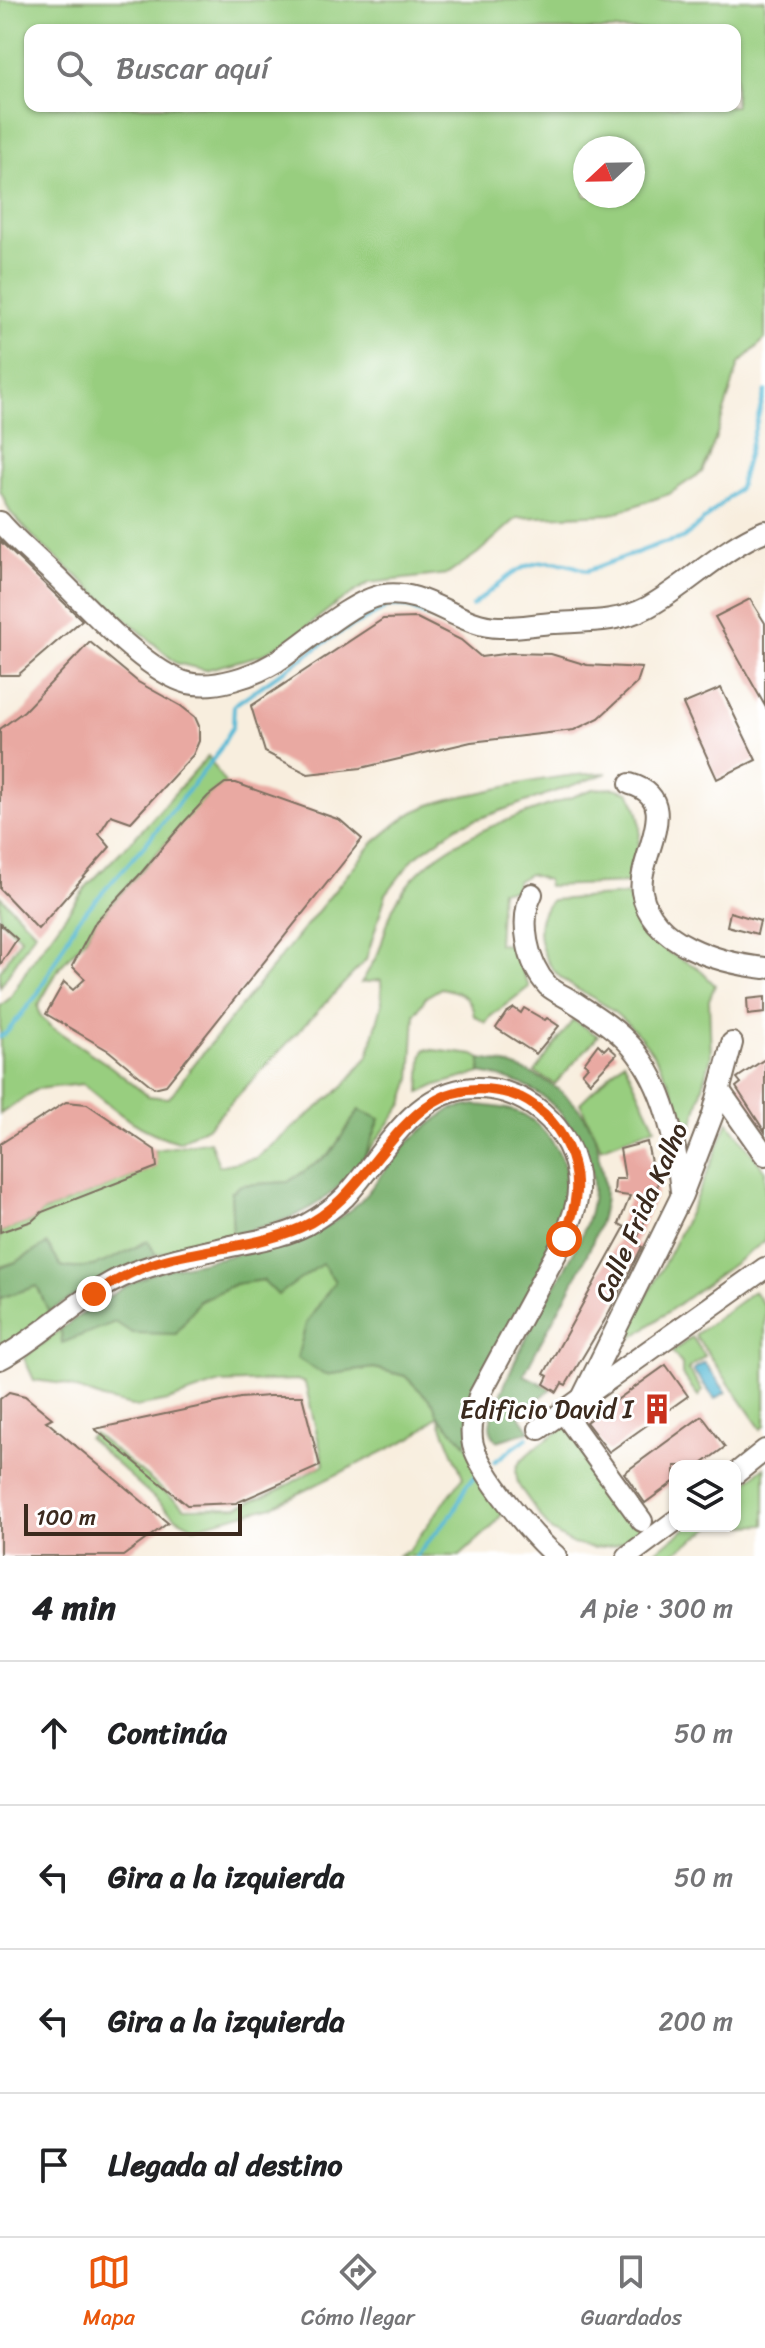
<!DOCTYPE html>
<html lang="es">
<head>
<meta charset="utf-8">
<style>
	:root { --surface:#fff; --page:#f6f6f6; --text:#202124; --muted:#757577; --line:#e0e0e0; --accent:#ea580c }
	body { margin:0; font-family:Sriracha,sans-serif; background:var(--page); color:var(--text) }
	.controls { position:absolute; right:24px; bottom:24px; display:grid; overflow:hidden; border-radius:16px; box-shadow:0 2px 6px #0004 }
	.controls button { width:72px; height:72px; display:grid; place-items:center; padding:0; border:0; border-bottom:2px solid var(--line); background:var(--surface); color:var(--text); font:40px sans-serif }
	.compass { position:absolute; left:573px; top:136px; width:72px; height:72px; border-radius:50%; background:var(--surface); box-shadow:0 2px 6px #0004; rotate:248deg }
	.scale { position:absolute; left:24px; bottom:20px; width:218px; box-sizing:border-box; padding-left:8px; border:4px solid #3b2a1e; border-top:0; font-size:22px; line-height:28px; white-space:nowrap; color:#3b2a1e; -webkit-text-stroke:6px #fff; paint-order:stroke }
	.stop { position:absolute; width:24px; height:24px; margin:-18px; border:6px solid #ea580c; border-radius:50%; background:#fff }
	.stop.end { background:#ea580c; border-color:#fff; box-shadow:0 2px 8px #0008 }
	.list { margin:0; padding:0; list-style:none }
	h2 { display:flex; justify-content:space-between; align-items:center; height:104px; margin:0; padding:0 32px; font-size:34px }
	h2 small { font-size:26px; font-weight:400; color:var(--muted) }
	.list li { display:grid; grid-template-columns:52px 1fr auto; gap:24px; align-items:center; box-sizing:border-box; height:144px; padding:0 32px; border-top:2px solid var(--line) }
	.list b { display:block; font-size:30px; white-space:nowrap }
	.list em { font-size:26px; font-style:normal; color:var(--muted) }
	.icon { flex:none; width:44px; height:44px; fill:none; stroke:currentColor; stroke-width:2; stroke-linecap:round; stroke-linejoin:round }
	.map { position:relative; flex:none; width:765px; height:1556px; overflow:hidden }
	.search { position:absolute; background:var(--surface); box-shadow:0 2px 6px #0004; left:24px; right:24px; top:24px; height:88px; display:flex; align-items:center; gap:20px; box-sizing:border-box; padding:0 28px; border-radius:16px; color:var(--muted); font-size:30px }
	.sheet { height:680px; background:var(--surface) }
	nav { display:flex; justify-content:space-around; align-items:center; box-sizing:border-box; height:112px; border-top:2px solid var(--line); background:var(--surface); font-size:22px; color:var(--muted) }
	nav a { display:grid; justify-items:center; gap:4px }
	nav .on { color:var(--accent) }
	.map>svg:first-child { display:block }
</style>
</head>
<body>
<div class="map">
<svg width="765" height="1556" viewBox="0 0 765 1556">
	<rect width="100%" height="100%" fill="#fff"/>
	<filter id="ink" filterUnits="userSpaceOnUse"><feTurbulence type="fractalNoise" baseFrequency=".0125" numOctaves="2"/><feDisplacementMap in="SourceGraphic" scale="16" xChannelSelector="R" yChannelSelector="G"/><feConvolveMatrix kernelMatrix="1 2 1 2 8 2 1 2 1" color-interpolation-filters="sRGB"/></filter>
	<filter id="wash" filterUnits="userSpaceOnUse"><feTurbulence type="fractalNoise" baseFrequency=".006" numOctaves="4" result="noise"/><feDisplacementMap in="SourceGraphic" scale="32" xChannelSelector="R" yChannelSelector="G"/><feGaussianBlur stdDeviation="1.8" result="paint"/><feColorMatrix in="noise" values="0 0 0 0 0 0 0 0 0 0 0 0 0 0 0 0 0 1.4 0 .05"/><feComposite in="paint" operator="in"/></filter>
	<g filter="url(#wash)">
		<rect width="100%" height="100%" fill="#f8eede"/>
		<g fill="#98ce7f" stroke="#6a7c4e" stroke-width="2" fill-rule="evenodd">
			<path d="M0 0H765V339L739 364 715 440 702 472 669 494 611 514 517 518 478 553 448 574 369 583 337 603 295 636 261 655 205 670 176 663 37 541 10 512 0 490ZM30 30H735V106H30ZM585 148H633V196H585Z"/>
			<path d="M208 756 225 783 208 796 96 921 87 937 60 967 38 1006 40 1015 50 1026 110 1066 148 1096 169 1098 194 1064 373 843C388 832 402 817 418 810 437 801 458 797 478 793 521 783 563 774 607 773L458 826 414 858 386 894 366 960 209 1126 179 1142C139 1132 114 1110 83 1084L37 1089 0 1114V1006L10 998 29 966 87 886 143 829Z"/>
			<path d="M614 788 629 792C650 827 636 846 630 883L548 886 547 880 529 874 517 881 514 890H501L498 944 511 945 529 987 491 1016 486 1023 474 1016C472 996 458 991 441 988L426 997 415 1014 411 1079 403 1104 361 1162 359 1110 330 1154 288 1182 241 1185 231 1192 233 1234 156 1255 147 1241C121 1254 90 1275 61 1266L47 1244 16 1262 0 1267V1232L32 1221 42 1212 156 1167 155 1150 210 1141 219 1166 256 1158 344 1086 368 1056 382 1004 381 980 361 983C367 973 374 962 379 951 385 935 387 919 395 904 433 833 524 817 593 789Z"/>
			<path d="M628 895 641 929 669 953 697 967 715 985 709 1000 711 1057 691 1131C676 1100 665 1066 642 1039 632 1027 618 1015 606 1006 591 995 572 989 559 976 539 956 530 921 552 900Z"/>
			<path d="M0 896 35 932 0 987V971L21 938 0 919Z"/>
			<path d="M573 1020 598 1036 555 1084 535 1072Z"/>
			<path d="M425 1049 474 1055 481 1059 480 1073 437 1085 420 1093 422 1058Z"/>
			<path d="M624 1061 655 1127 601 1148 580 1103Z"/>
			<path d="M728 1121 765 1171V1241L617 1349C660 1276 698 1201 728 1121Z"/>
			<path d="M322 1263 335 1281 306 1324 325 1375 374 1368 405 1376 433 1403 438 1416 466 1444 504 1511 494 1525 460 1556H397L409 1550 463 1477 438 1416 415 1436 273 1506 194 1527 175 1517 88 1438 93 1433 185 1508 237 1507 279 1490 324 1464 305 1383 297 1380 220 1383 168 1401 136 1407 103 1399 64 1384 34 1380 24 1358 61 1329 62 1342 115 1322 176 1334 199 1302 235 1284 264 1280 278 1295Z"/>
			<path d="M37 1286 49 1312 17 1338 0 1346V1298Z"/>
			<path d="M754 1291 765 1307V1426L761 1429 695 1335Z"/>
			<path d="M692 1337 705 1356 688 1369 702 1390 699 1397 682 1375V1364L672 1352Z"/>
			<path d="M568 1425 643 1527 624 1541 615 1545 594 1548 573 1544 551 1531 519 1486C517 1480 515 1473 517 1467 522 1454 556 1434 568 1425Z"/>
			<path d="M765 1467V1525L712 1527 669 1556H648L690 1526H735V1491Z"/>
		</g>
		<g fill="#7ab16e" stroke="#5a6e46" stroke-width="2">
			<path d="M481 1059C530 1066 583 1093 597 1144 599 1150 598 1157 600 1162 604 1180 607 1193 603 1210 590 1264 548 1323 524 1375L552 1389 518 1413 530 1431 497 1441C493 1436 490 1432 490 1425 491 1411 500 1397 505 1384 518 1351 537 1318 555 1286 571 1257 592 1224 593 1190 594 1165 582 1143 568 1123 546 1091 517 1079 480 1073Z"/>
			<path d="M475 1105C489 1106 504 1107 518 1112 541 1121 563 1151 567 1176 569 1187 564 1202 563 1213L466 1444 438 1416 433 1403 405 1376 374 1368 325 1375 297 1358 306 1324 335 1281 322 1264 278 1295 263 1280 235 1284 199 1301 176 1334 132 1333 115 1322 62 1343 61 1329C92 1306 122 1286 158 1271L301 1241 334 1222 360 1202 404 1146 425 1128 451 1109Z"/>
			<path d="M359 1110 380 1119C374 1133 369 1152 359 1164 323 1210 288 1222 233 1234L231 1193 241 1185 288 1182 330 1154Z"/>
			<path d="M148 1241 156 1255 89 1287 49 1312 37 1286 0 1298V1268L16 1262 47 1244 61 1266C90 1275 121 1254 148 1241Z"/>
		</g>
		<path fill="#56b9d5" stroke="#48727a" stroke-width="2" d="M704 1362 726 1392 715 1399 693 1370Z"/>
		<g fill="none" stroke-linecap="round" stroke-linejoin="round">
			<g stroke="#56b9d5" stroke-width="4">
				<path d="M472 606C512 574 532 547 587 571L660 544 684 538 739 488 765 391"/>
				<path d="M0 1037 7 1032 37 995 76 922 144 846 218 753 233 726 234 705 334 636 390 606 406 607 464 632"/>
				<path d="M494 1462 527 1438"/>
				<path d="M416 1556 454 1511 467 1485 478 1474"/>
			</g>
		</g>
		<g id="blocks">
			<g fill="#e9a9a2">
				<path d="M0 541 82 620 18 675H0Z"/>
				<path d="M750 599 765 623V706L715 617Z"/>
				<path d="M417 618 461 640 481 657 511 653 551 654 587 665 642 668 637 683 599 718 574 730 471 742 361 768 308 774 265 752 251 706 383 619Z"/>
				<path d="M90 642 138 682 181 706 195 717 199 726V741L193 755 131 822 111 815 99 834 110 847 38 929 0 889V729L24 711Z"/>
				<path d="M721 688 756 760 717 779 683 704Z"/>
				<path d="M225 783H236L340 820 362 839 166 1085 154 1088 109 1051 46 1014 64 982 73 990 85 979 72 966 96 921 141 873 184 822 208 796Z"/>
				<path d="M730 912 760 921 757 934 727 926Z"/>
				<path d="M0 924 17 939 0 965Z"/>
				<path d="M765 997V1013L748 1015 747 999Z"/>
				<path d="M514 1008 521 1013 524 1008 545 1020 547 1018 559 1026 536 1054 496 1028 506 1013Z"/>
				<path d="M598 1044 604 1050 608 1046 617 1054 590 1082 582 1073 588 1066 584 1063Z"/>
				<path d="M765 1059V1132L736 1087 741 1083 737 1078Z"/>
				<path d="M66 1102 87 1104 155 1150 157 1167 42 1212 32 1221 0 1232V1144Z"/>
				<path d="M647 1142 654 1178H658L657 1193 635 1243 642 1247 606 1318 566 1385 562 1383 557 1392 544 1384 548 1376 544 1374 625 1227 619 1224 630 1196 614 1194 615 1179H625L620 1149Z"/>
				<path d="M666 1365 688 1396 609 1452 586 1422Z"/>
				<path d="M9 1392 25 1396 52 1418 46 1421 168 1523 123 1556H0V1399Z"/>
				<path d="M269 1396H302L320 1466 236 1503 187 1505 95 1429 240 1398Z"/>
				<path d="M702 1416 725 1447 699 1466H675V1481L645 1503 624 1473Z"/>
			</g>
		</g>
	</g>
	<g filter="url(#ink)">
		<use href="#blocks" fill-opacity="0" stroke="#7d6f61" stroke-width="2"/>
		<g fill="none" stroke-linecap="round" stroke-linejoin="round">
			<g stroke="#7d6f61" stroke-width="24">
				<g id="minor">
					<path d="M0 522C17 542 38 559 57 577 88 607 147 673 188 683 215 689 253 676 276 662 304 644 352 600 383 595 425 588 459 627 499 627 517 628 535 624 553 623 586 621 618 623 648 607 688 585 722 548 765 531"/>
					<path d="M630 784C686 800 636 858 642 892 651 944 720 963 765 968"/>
					<path d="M532 894C519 920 527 964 548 986 555 992 566 997 574 1002 594 1015 617 1029 632 1047 665 1086 676 1143 681 1191"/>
					<path d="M720 1091 765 1155"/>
					<path d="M0 1359C45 1335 83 1292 131 1273 165 1260 200 1253 236 1245 260 1240 285 1236 306 1225 320 1217 334 1208 345 1197 380 1160 408 1098 464 1089 521 1080 577 1128 578 1186 579 1204 570 1222 564 1239L479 1396C474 1412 469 1428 473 1445 481 1474 533 1537 556 1556"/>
					<path d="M582 1398 682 1195 713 1114 732 1043"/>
					<path d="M563 1412 642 1521"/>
					<path d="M539 1429 765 1268"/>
					<path d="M735 1474 765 1450"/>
					<path d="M628 1556 675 1521"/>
				</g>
			</g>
			<use href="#minor" stroke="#fff" stroke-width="20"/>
		</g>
	</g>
	<g fill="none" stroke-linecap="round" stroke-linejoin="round" filter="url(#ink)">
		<path stroke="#ea580c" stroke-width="10" d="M94 1294C117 1280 139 1267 165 1260 210 1248 258 1246 300 1228 382 1193 402 1062 511 1094 535 1101 557 1123 567 1146 582 1179 577 1206 564 1239"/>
	</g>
	<defs>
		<g id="building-bare" transform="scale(2.4)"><path d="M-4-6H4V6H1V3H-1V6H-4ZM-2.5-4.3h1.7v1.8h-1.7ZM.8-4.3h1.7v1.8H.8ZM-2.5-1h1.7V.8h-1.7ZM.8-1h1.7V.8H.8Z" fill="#c8321e" stroke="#fff" stroke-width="2.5" paint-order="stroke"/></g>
	</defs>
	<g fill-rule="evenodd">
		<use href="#building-bare" x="657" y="1409"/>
	</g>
	<g text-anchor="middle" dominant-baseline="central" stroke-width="6" stroke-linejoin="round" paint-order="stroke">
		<g font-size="26" fill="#3b2a1e" stroke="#fff">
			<text transform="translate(641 1212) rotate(-66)">Calle Frida Kalho</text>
		</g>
		<g font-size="26" fill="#3b2a1e" stroke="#fff" text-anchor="end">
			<text x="633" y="1409">Edificio David I</text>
		</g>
	</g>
</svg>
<div class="controls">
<button><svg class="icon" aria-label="layers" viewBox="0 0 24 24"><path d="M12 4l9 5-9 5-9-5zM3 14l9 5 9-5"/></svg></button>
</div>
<svg class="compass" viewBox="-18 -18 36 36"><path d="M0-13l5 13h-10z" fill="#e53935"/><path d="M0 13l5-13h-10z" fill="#757577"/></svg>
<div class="scale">100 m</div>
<div class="stop" style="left:564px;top:1239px"></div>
<div class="stop end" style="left:94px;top:1294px"></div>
<div class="search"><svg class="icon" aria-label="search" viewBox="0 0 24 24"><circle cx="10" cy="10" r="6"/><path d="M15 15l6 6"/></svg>Buscar aquí</div>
</div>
<section class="sheet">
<h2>4 min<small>A pie · 300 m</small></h2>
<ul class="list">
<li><svg class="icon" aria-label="ahead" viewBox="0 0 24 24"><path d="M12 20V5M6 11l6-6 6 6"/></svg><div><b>Continúa</b></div><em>50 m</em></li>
<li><svg class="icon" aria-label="left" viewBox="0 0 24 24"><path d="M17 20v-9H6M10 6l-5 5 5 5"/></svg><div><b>Gira a la izquierda</b></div><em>50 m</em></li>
<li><svg class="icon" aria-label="left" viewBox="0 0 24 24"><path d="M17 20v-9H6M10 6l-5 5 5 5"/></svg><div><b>Gira a la izquierda</b></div><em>200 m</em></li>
<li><svg class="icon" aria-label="arrive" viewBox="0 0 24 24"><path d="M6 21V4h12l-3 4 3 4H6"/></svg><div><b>Llegada al destino</b></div></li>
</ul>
</section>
<nav>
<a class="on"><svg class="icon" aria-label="map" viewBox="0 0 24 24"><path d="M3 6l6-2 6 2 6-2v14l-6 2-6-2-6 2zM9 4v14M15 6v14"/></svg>Mapa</a>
<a><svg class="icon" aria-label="directions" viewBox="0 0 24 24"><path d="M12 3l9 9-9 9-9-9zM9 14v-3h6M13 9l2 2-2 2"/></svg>Cómo llegar</a>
<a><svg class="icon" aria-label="saved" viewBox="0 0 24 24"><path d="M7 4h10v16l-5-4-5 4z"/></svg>Guardados</a>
</nav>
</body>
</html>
